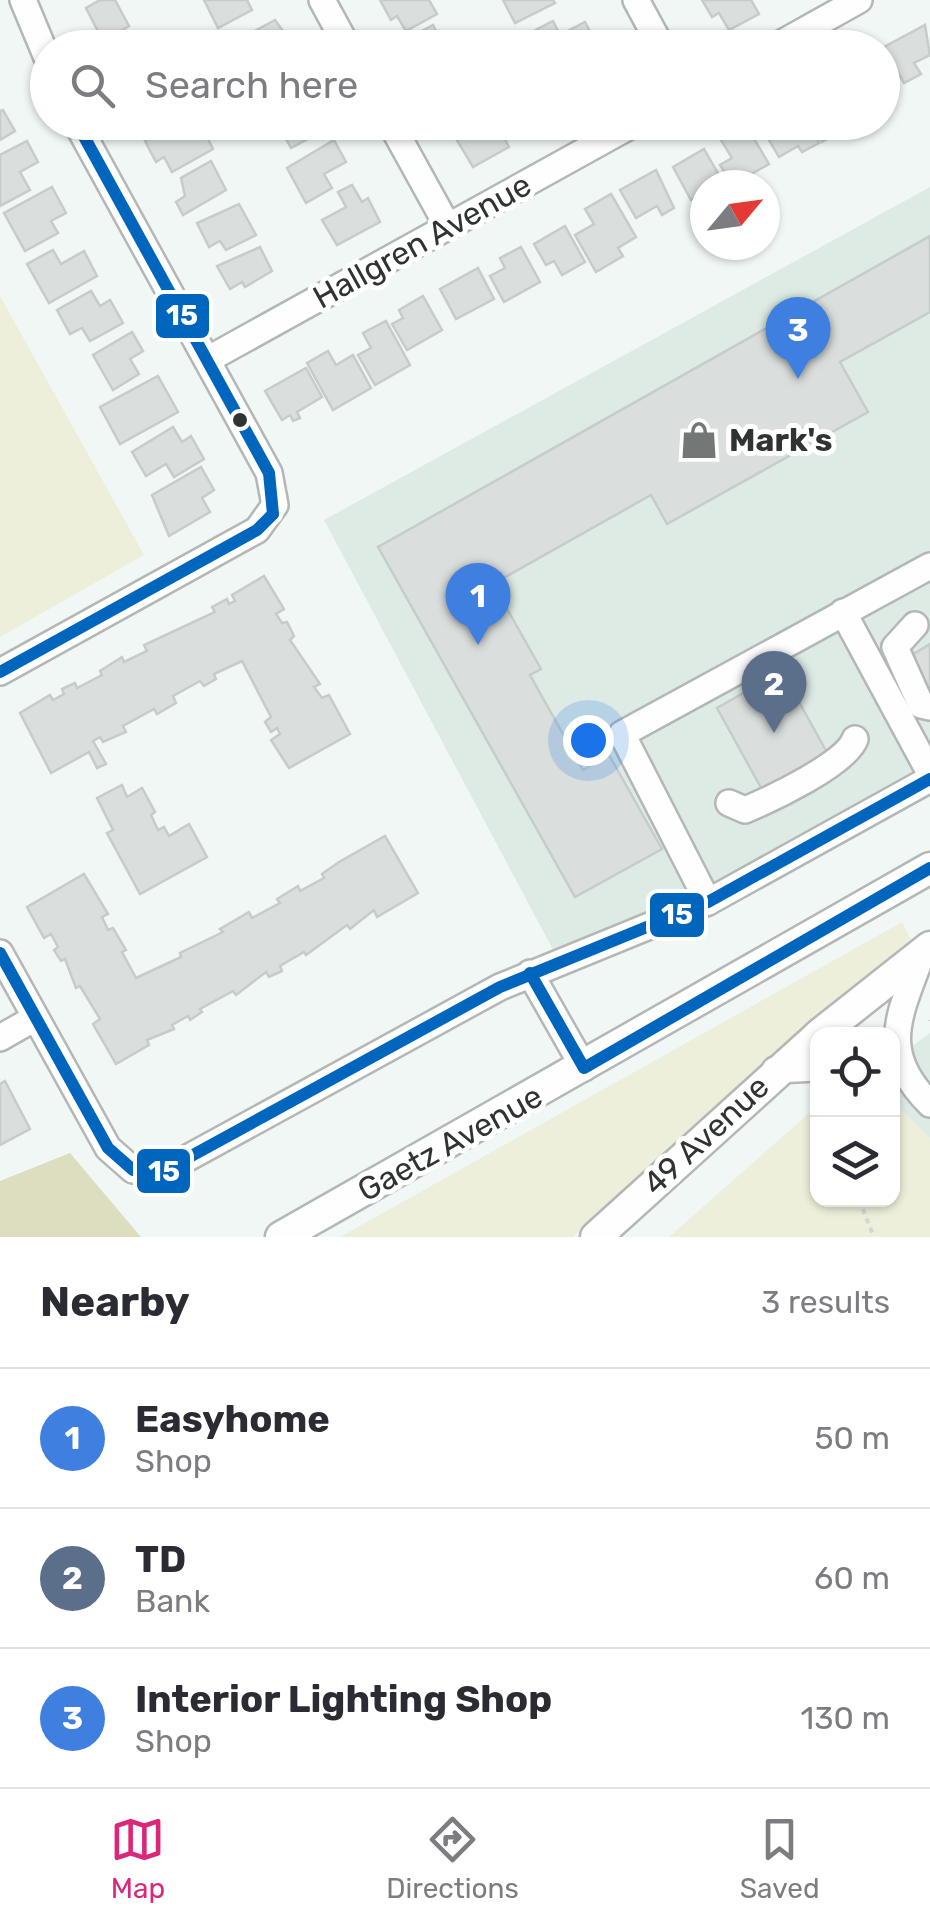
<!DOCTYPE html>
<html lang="en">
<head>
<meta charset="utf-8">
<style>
	:root { --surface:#fff; --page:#f7f7f7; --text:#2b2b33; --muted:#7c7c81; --line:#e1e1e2; --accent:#db2777 }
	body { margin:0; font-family:Rubik,sans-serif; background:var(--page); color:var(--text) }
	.controls { position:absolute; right:30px; bottom:30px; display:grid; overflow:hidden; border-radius:20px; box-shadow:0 2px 8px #0004 }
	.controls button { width:90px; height:90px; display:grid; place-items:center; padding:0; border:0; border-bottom:2px solid var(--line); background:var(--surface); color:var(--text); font:50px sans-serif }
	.compass { position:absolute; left:690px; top:170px; width:90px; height:90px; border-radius:50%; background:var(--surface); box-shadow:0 2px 8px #0004; rotate:61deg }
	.you { position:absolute; left:588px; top:740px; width:35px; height:35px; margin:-25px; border:8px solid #fff; border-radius:50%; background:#1a73e8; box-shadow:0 0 0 15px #1a73e833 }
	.badge { display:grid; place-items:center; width:65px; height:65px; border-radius:50%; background:var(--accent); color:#fff; font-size:32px; font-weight:700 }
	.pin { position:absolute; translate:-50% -82px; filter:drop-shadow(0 2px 5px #0008) }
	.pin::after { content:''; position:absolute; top:52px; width:35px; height:30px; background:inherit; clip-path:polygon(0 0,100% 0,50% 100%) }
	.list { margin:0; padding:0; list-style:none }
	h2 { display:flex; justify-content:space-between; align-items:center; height:130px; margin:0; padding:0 40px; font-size:42px }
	h2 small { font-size:32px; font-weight:400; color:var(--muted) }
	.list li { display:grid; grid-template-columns:65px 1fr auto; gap:30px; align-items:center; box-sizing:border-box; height:140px; padding:0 40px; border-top:2px solid var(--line) }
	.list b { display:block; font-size:38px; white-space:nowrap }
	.list p { margin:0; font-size:32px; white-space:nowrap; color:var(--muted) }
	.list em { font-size:32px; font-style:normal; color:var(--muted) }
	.icon { flex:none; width:55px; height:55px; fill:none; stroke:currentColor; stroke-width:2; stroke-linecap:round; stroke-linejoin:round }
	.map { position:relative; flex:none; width:930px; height:1237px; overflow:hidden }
	.search { position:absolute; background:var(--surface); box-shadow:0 2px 8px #0004; left:30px; right:30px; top:30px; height:110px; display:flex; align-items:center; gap:25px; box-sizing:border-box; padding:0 35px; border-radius:55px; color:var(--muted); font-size:38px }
	.sheet { height:550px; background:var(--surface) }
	nav { display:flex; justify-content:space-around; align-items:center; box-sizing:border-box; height:140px; border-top:2px solid var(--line); background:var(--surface); font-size:28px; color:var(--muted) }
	nav a { display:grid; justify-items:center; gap:5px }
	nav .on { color:var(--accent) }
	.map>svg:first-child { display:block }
</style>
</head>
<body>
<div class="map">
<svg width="930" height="1237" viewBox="0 0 930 1237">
	<rect width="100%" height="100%" fill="#f1f7f4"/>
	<g fill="#deebe5">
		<path d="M930 187V779L559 961 324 520Z"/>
		<path d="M930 1033V1138L893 1102 892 1061Z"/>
	</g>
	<g fill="#edefda">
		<path d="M0 296 144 555 0 637Z"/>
		<path d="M902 922 911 939 573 1237H340Z"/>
		<path d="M893 1102 930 1138V1237H669L817 1106 818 1200H892Z"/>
	</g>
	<path fill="#dddec0" d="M70 1153 141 1237H0V1181Z"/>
	<g fill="#dadfdd" stroke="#c6ccca" stroke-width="2.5">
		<path d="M100 0H115L129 26 103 41 86 8Z"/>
		<path d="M204 0H247L252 10 218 28Z"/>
		<path d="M380 0H429L437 14 406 31 397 16 391 20Z"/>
		<path d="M503 0H553L555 3 515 23Z"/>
		<path d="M702 0H751L759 14 729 30 719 13 712 17Z"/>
		<path d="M275 20 293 45 240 48 236 41Z"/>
		<path d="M553 21 560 35 585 22 597 45 534 48 528 34Z"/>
		<path d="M433 25 445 48H397L396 45Z"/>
		<path d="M925 25 930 55 914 63 921 74 904 83 884 47Z"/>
		<path d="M121 37 144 48H103Z"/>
		<path d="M882 60 896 85 882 93Z"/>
		<path d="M3 110 15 131 0 140V111Z"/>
		<path d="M140 122H168L146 134Z"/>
		<path d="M285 122H330L332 126 291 148 279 126Z"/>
		<path d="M469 122H496L509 147 473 167 452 132Z"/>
		<path d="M784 122H808L819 143 802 152 798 146 779 157 766 135Z"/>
		<path d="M812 122H857L822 142Z"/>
		<path d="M175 124 182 136 201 125 213 149 172 172 164 157 156 162 145 141Z"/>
		<path d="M746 125 769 164 732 185 720 165 732 158 721 140Z"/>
		<path d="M334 140 346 162 324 174 332 188 306 203 287 168Z"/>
		<path d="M27 141 38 162 20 172 30 190 0 206V155Z"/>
		<path d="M704 149 723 182 705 185V192L691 200 673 167Z"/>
		<path d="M211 161 226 190 183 215 176 202 185 196 181 178Z"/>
		<path d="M656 170 674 208 662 215 657 206 636 218 620 190Z"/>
		<path d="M352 185 362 202 368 198 380 222 337 245 322 220 346 207 338 192Z"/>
		<path d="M52 187 66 213 51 221 58 233 25 251 4 213Z"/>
		<path d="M611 194 636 237 618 248 623 256 596 272 575 235 594 224 585 209Z"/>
		<path d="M239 204 256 235 226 250 220 241 209 247 197 223Z"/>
		<path d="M565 226 585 262 562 275 554 261 546 265 534 244Z"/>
		<path d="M930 236V312L840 362 868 412 667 524 651 495 493 584 541 669 530 675 583 770 609 755 662 849 575 897 378 547Z"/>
		<path d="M260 247 272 271 245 287 242 282 230 289 217 266Z"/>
		<path d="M521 247 540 282 504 302 490 276 505 268 500 258Z"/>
		<path d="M53 250 61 264 84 251 97 276 49 303 27 264Z"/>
		<path d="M478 268 494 299 456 319 440 289Z"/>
		<path d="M91 291 100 306 110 300 123 323 90 341 82 328 70 334 57 310Z"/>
		<path d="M423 296 442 330 407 350 392 324 403 318 399 310Z"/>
		<path d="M386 321 410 365 375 385 358 355 371 348 363 333Z"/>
		<path d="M132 332 143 351 130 359 139 374 113 390 93 355Z"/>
		<path d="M328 351 336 365 353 355 371 388 333 410 307 363Z"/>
		<path d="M306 368 322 397 297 412 300 418 293 421 290 415 282 420 265 391Z"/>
		<path d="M158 376 178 412 120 444 100 407Z"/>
		<path d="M173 427 182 442 191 436 204 459 174 477 166 464 146 476 132 452Z"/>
		<path d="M201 467 214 490 202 498 210 512 169 536 152 495Z"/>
		<path d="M264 576 284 609 276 614 282 623 287 622 294 636 290 640 320 684 314 687 322 698 329 695 350 734 289 768 271 740 280 734 277 728 271 732 265 722 271 717 242 661 214 674 216 679 204 686 200 681 173 696 176 703 157 714 154 709 123 726 126 732 103 742 100 737 93 741 106 764 97 768 89 752 51 773 20 713 50 695 53 700 64 694 62 689 75 683 77 688 102 675 100 671 122 657 124 662 147 651 144 645 215 612 212 607 227 599 229 604 235 601 232 595Z"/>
		<path d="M930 644V697L907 658Z"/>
		<path d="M782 671 830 758 765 795 717 708Z"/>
		<path d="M122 785 127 797 142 788 155 812 151 815 158 830 164 827 169 836 189 824 207 857 140 894 107 833 113 830 97 798Z"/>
		<path d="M385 836 418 893 377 917 374 910 350 929 347 925 306 955 304 952 280 966 282 971 269 977 266 972 236 995 233 991 200 1009 202 1012 190 1020 188 1016 172 1025 174 1029 147 1040 149 1045 116 1064 93 1024 100 1019 80 986 76 988 65 959 61 961 54 950 58 947 51 934 44 938 27 907 84 874 108 914 102 917 108 930 113 928 126 950 122 952 136 978 181 957 180 953 223 932 220 929 249 912 252 918 280 903 277 899 298 886 300 891 324 878 322 874 339 862Z"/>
		<path d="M5 1081 30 1129 0 1145V1084Z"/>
	</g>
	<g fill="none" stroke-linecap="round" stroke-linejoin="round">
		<g stroke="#b3b7b5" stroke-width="30">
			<g id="minor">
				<path d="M23 0 48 60"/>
				<path d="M322 0 348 48"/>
				<path d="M636 0 662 48"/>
				<path d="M773 48 859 0"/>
				<path d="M390 122 448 227"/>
				<path d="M207 360 637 122"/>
				<path d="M843 612 930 773"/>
				<path d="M915 625 895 647 921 705 930 707"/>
				<path d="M0 672 257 530 275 505 269 473 76 122"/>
				<path d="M729 803 745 810C771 799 846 764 855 739"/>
				<path d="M708 902 622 734 930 566"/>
				<path d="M0 953 108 1148 133 1170 162 1172 500 987 708 902 930 779"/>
				<path d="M922 953C901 1013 876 1051 930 1104"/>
				<path d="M530 973 584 1068"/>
				<path d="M0 1038 35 1018"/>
				<path d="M775 1070 818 1068"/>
			</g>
		</g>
		<g stroke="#b3b7b5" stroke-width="35">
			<g id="major">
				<path d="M820 1034 930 947"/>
				<path d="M281 1237 930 868"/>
				<path d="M596 1237 818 1036"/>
			</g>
		</g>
		<g stroke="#d2d6d4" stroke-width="4" stroke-dasharray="5 5" stroke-linecap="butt">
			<path d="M930 1020V1021"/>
			<path d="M859 1200 874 1237"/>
		</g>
		<use href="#minor" stroke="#fdfefd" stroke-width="25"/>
		<use href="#major" stroke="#fdfefd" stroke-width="30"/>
		<g stroke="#fff" stroke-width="20">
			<g id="bus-1">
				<path d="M76 122 269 473 273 514"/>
				<path d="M0 672 257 530 273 514"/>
				<path d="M0 953 108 1148 133 1170 162 1172 500 987 708 902 930 779"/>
				<path d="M530 973 584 1068 930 868"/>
			</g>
		</g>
		<use href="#bus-1" stroke="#0065bd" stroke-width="12"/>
	</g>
	<defs>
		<g id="shop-bare" transform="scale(3)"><path d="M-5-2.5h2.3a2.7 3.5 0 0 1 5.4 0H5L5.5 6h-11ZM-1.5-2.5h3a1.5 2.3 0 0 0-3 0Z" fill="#737876" stroke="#fff" stroke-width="2.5" paint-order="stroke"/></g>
	</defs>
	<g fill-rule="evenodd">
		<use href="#shop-bare" x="699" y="440"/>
	</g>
	<circle fill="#2f3432" stroke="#fff" stroke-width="4" cx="240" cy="420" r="9"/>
	<g text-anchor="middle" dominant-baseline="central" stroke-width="10" stroke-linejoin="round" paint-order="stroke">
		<g font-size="32" fill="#2f3432" stroke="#fff">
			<text transform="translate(422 241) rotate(-29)">Hallgren Avenue</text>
			<text transform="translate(706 1135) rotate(-43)">49 Avenue</text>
			<text transform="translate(450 1143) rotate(-29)">Gaetz Avenue</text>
		</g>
		<g font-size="32" font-weight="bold" fill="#2f3432" stroke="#fff" text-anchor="start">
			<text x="729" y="440">Mark's</text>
		</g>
	</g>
	<g stroke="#fff" stroke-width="4">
		<rect x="154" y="292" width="57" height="48" rx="10" fill="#0065bd"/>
		<rect x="648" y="891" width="58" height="48" rx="10" fill="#0065bd"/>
		<rect x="135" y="1147" width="57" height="48" rx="10" fill="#0065bd"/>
	</g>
	<g font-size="28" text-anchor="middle" font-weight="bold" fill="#fff">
		<text x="182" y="325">15</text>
		<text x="677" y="924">15</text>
		<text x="164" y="1181">15</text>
	</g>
</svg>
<div class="controls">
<button><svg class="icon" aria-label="locate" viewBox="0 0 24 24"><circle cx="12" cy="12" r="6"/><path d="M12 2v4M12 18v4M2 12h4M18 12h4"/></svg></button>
<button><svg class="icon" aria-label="layers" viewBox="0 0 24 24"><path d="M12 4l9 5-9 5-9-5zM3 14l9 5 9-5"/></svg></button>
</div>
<svg class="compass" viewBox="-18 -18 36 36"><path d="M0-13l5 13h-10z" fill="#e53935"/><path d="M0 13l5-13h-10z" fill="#7c7c81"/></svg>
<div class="you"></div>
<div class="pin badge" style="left:478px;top:645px;background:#3f7fe0">1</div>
<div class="pin badge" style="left:774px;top:733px;background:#5c6f8a">2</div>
<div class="pin badge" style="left:798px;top:379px;background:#3f7fe0">3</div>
<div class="search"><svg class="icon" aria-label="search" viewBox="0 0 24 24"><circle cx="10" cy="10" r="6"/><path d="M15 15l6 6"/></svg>Search here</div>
</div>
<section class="sheet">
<h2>Nearby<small>3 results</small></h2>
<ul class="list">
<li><span class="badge" style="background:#3f7fe0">1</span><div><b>Easyhome</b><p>Shop</p></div><em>50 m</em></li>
<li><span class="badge" style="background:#5c6f8a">2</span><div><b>TD</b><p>Bank</p></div><em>60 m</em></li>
<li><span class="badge" style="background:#3f7fe0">3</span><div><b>Interior Lighting Shop</b><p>Shop</p></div><em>130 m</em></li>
</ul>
</section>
<nav>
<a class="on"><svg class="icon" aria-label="map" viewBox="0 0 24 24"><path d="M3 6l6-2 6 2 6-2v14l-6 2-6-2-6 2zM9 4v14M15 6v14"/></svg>Map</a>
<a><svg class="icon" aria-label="directions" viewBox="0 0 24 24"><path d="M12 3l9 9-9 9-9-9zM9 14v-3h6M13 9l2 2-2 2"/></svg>Directions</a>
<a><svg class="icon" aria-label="saved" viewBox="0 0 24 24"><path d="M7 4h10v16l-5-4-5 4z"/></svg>Saved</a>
</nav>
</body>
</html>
